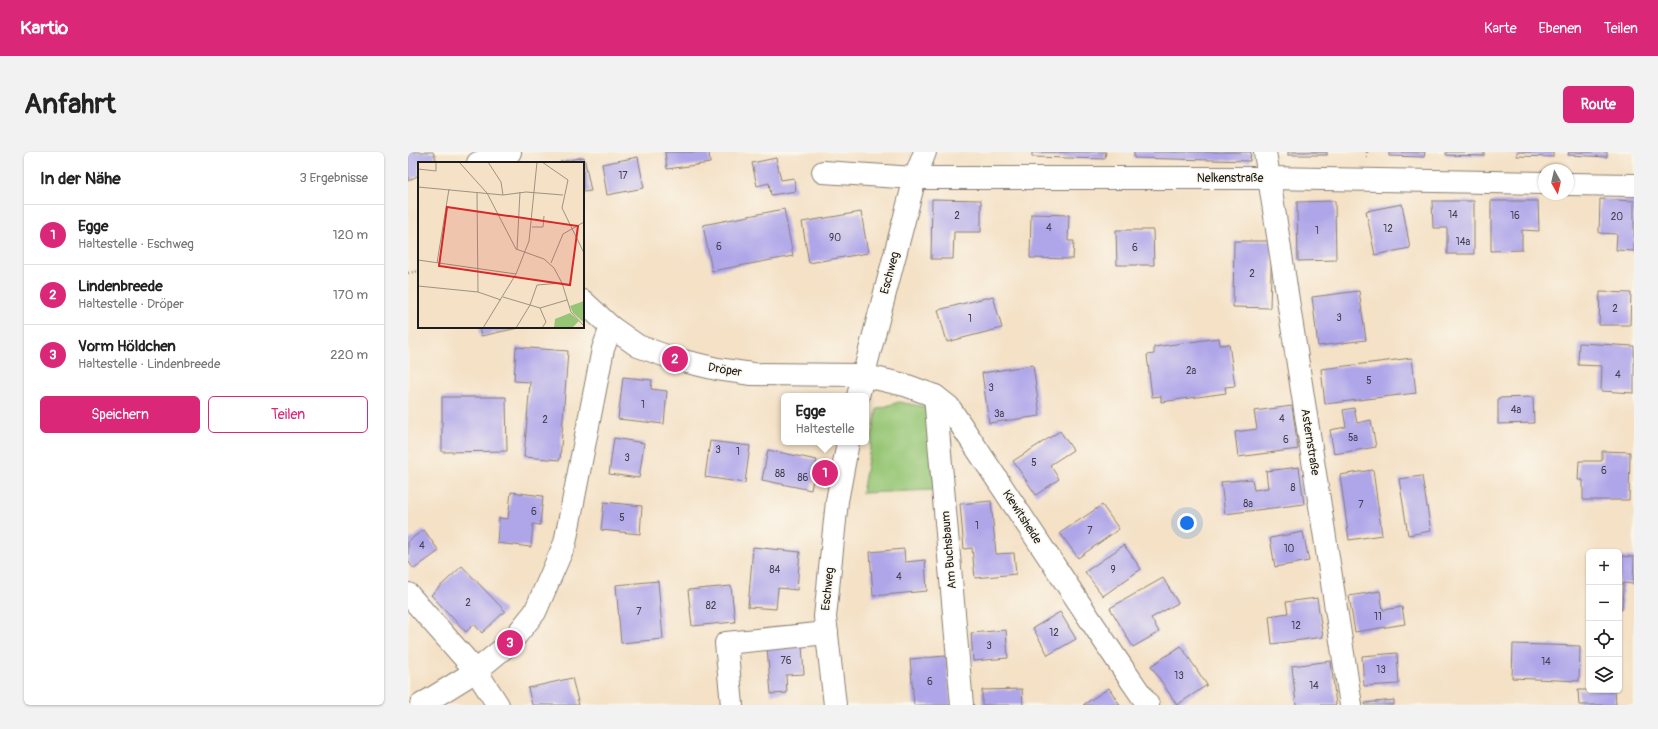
<!DOCTYPE html>
<html lang="de">
<head>
<meta charset="utf-8">
<style>
	:root { --surface:#fff; --page:#f2f2f2; --text:#222; --muted:#767676; --line:#e0e0e0; --accent:#db2777 }
	body { margin:0; font-family:Pangolin,sans-serif; background:var(--page); color:var(--text) }
	.controls { position:absolute; right:12px; bottom:12px; display:grid; overflow:hidden; border-radius:6px; box-shadow:0 1px 3px #0004 }
	.controls button { width:36px; height:36px; display:grid; place-items:center; padding:0; border:0; border-bottom:1px solid var(--line); background:var(--surface); color:var(--text); font:20px sans-serif }
	.compass { position:absolute; left:1130px; top:12px; width:36px; height:36px; border-radius:50%; background:var(--surface); box-shadow:0 1px 3px #0004; rotate:172deg }
	.you { position:absolute; left:779px; top:371px; width:14px; height:14px; margin:-10px; border:3px solid #fff; border-radius:50%; background:#1a73e8; box-shadow:0 0 0 6px #1a73e833 }
	.badge { display:grid; place-items:center; width:26px; height:26px; border-radius:50%; background:var(--accent); color:#fff; font-size:13px; font-weight:700 }
	.pin { position:absolute; translate:-50% -50%; border:2px solid #fff; box-shadow:0 1px 4px #0006 }
	.popup { position:absolute; left:373px; top:241px; width:88px; height:52px; box-sizing:border-box; display:grid; place-content:center; border-radius:6px; background:var(--surface); filter:drop-shadow(0 1px 3px #0005); font-size:13px; white-space:nowrap; color:var(--muted) }
	.popup b { font-size:15px; color:var(--text) }
	.popup::after { content:''; position:absolute; left:50%; top:100%; margin-left:-8px; border:8px solid transparent; border-top-color:var(--surface) }
	.list { margin:0; padding:0; list-style:none }
	h2 { display:flex; justify-content:space-between; align-items:center; height:52px; margin:0; padding:0 16px; font-size:17px }
	h2 small { font-size:13px; font-weight:400; color:var(--muted) }
	.list li { display:grid; grid-template-columns:26px 1fr auto; gap:12px; align-items:center; box-sizing:border-box; height:60px; padding:0 16px; border-top:1px solid var(--line) }
	.list b { display:block; font-size:15px; white-space:nowrap }
	.list p { margin:0; font-size:13px; white-space:nowrap; color:var(--muted) }
	.list em { font-size:13px; font-style:normal; color:var(--muted) }
	.actions { display:flex; gap:8px; padding:12px 16px }
	.actions a { flex:1; padding:9px 0; border:1px solid var(--accent); border-radius:6px; text-align:center; font-size:14px; color:var(--accent) }
	.actions .main { background:var(--accent); color:#fff }
	.icon { flex:none; width:22px; height:22px; fill:none; stroke:currentColor; stroke-width:2; stroke-linecap:round; stroke-linejoin:round }
	.map { position:relative; flex:none; width:1226px; height:553px; overflow:hidden; border-radius:6px }
	header { display:flex; align-items:center; gap:24px; box-sizing:border-box; height:56px; padding:0 20px; background:var(--accent); color:#fff }
	header strong { font-size:19px }
	nav { display:flex; gap:22px; margin-inline-start:auto; font-size:14px }
	.intro { display:flex; align-items:center; justify-content:space-between; box-sizing:border-box; height:96px; padding:0 24px }
	h1 { margin:0; font-size:28px }
	.button { padding:10px 18px; border-radius:6px; background:var(--accent); color:#fff; font-size:14px; font-weight:700 }
	main { display:flex; gap:24px; padding:0 24px }
	aside { flex:1; background:var(--surface); border-radius:6px; box-shadow:0 1px 3px #0004 }
	.map>svg:first-child { display:block }
</style>
</head>
<body>
<header>
<strong>Kartio</strong>
<nav><a>Karte</a><a>Ebenen</a><a>Teilen</a></nav>
</header>
<div class="intro"><h1>Anfahrt</h1><a class="button">Route</a></div>
<main>
<aside>
<h2>In der Nähe<small>3 Ergebnisse</small></h2>
<ul class="list">
<li><span class="badge">1</span><div><b>Egge</b><p>Haltestelle · Eschweg</p></div><em>120 m</em></li>
<li><span class="badge">2</span><div><b>Lindenbreede</b><p>Haltestelle · Dröper</p></div><em>170 m</em></li>
<li><span class="badge">3</span><div><b>Vorm Höldchen</b><p>Haltestelle · Lindenbreede</p></div><em>220 m</em></li>
</ul>
<div class="actions"><a class="main">Speichern</a><a>Teilen</a></div>
</aside>
<div class="map">
<svg width="1226" height="553" viewBox="0 0 1226 553">
	<rect width="100%" height="100%" fill="#fbf7ec"/>
	<filter id="ink" filterUnits="userSpaceOnUse"><feTurbulence type="fractalNoise" baseFrequency=".025" numOctaves="2"/><feDisplacementMap in="SourceGraphic" scale="8" xChannelSelector="R" yChannelSelector="G"/><feConvolveMatrix kernelMatrix="1 2 1 2 8 2 1 2 1" color-interpolation-filters="sRGB"/></filter>
	<filter id="wash" filterUnits="userSpaceOnUse"><feTurbulence type="fractalNoise" baseFrequency=".012" numOctaves="4" result="noise"/><feDisplacementMap in="SourceGraphic" scale="16" xChannelSelector="R" yChannelSelector="G"/><feGaussianBlur stdDeviation="0.9" result="paint"/><feColorMatrix in="noise" values="0 0 0 0 0 0 0 0 0 0 0 0 0 0 0 0 0 1.4 0 .05"/><feComposite in="paint" operator="in"/></filter>
	<g filter="url(#wash)">
		<rect width="100%" height="100%" fill="#f4e1c6"/>
		<path fill="#96c675" stroke="#597148" d="M491 250 518 255 527 338 454 341 469 257Z"/>
		<g id="blocks">
			<g fill="#afa6e9">
				<path d="M0 0H25L30 11H11V23L0 29Z"/>
				<path d="M257 0H301L302 11 259 17Z"/>
				<path d="M624 0H698L697 7 624 5Z"/>
				<path d="M726 0H843L842 9 726 6Z"/>
				<rect x="880" y="0" width="39" height="3"/>
				<path d="M981 0H1017L1016 5 981 4Z"/>
				<path d="M1038 0H1076V4L1038 3Z"/>
				<path d="M1109 0H1145V5L1109 4Z"/>
				<path d="M1161 0H1199V5L1160 3Z"/>
				<path d="M176 5 183 39 175 40V11L152 10Z"/>
				<path d="M230 5 236 36 199 43 194 12Z"/>
				<path d="M368 6 373 28 386 26 388 39 363 43 361 31 349 34 344 11Z"/>
				<path d="M524 47 573 48V80H546L545 107H523Z"/>
				<path d="M1192 47 1226 49V99L1208 98 1209 82 1191 81Z"/>
				<path d="M927 49 928 108 890 109 889 50Z"/>
				<path d="M1024 49H1066V102H1039V76H1025Z"/>
				<path d="M1083 49H1130L1131 79 1114 78V98L1083 99Z"/>
				<path d="M994 52 1002 96 967 103 958 59Z"/>
				<path d="M376 57 385 104 304 119 295 73Z"/>
				<path d="M453 60 460 101 401 111 394 70Z"/>
				<path d="M623 62 661 63 660 89H666L665 107 622 106Z"/>
				<path d="M708 78H745L746 113H709Z"/>
				<path d="M826 89H864L862 156 825 155Z"/>
				<path d="M951 139 958 188 910 194 904 145Z"/>
				<path d="M1192 140 1223 141 1222 173H1191Z"/>
				<path d="M585 144 594 176 539 190 530 158Z"/>
				<path d="M71 175H110V176L73 184Z"/>
				<path d="M811 186 812 193 821 192 827 234 817 235 818 241 753 250V244L744 245 739 203 746 202V195Z"/>
				<path d="M1171 191 1226 194V241L1193 239 1194 214 1170 213Z"/>
				<path d="M108 195 160 199 152 308 116 305 122 230 106 229Z"/>
				<path d="M1004 206 1008 241 917 252 913 217Z"/>
				<path d="M625 213 632 264 581 271 574 221Z"/>
				<path d="M215 225 244 228 243 237 259 239 256 272 210 267Z"/>
				<path d="M34 245H98L99 299 34 300Z"/>
				<path d="M1125 245 1126 271 1090 272V246Z"/>
				<path d="M884 254 890 297 830 305 827 280 849 277 846 259Z"/>
				<path d="M946 256 949 271 963 268 968 295 926 302 922 278 938 275 935 258Z"/>
				<path d="M652 279 665 298 642 313 651 327 628 343 605 309Z"/>
				<path d="M206 286 236 291 231 326 201 322Z"/>
				<path d="M302 289 342 294 337 331 297 325Z"/>
				<path d="M360 298 409 308 403 338 354 328Z"/>
				<path d="M1194 299 1222 300 1221 348H1175V328H1170L1171 309H1194Z"/>
				<path d="M891 315 896 352 817 362 813 330 844 327 846 338 860 336 858 319Z"/>
				<path d="M965 318 974 383 941 388 932 323Z"/>
				<path d="M1014 324 1023 379 1000 383 991 327Z"/>
				<path d="M103 340 135 344 132 373 125 372 123 395 89 391 91 366 100 367Z"/>
				<path d="M583 349 588 402 606 401 608 422 567 426 564 396 556 397 552 352Z"/>
				<path d="M196 350 234 354 232 382 193 378Z"/>
				<path d="M694 353 711 377 670 406 652 381Z"/>
				<path d="M16 378 31 399 6 417 0 409V389Z"/>
				<path d="M895 380 901 409 867 415 862 386Z"/>
				<path d="M716 393 733 417 695 444 677 420Z"/>
				<path d="M345 395 392 400 389 438 370 436 368 457 340 455Z"/>
				<path d="M496 397 497 410 517 408 519 439 465 444 462 400Z"/>
				<path d="M1211 404 1226 405 1225 432 1215 431 1214 458H1211Z"/>
				<path d="M54 414 97 459 74 481 66 472 58 480 23 443Z"/>
				<path d="M755 426 770 451 743 466 751 480 725 495 702 456Z"/>
				<path d="M250 429 255 487 213 491 208 433Z"/>
				<path d="M323 434 327 470 284 474 280 438Z"/>
				<path d="M972 439 975 458 994 455 997 472 947 480 941 444Z"/>
				<path d="M909 446 915 485 864 492 861 464 880 461 878 450Z"/>
				<path d="M652 460 668 487 640 503 625 476Z"/>
				<path d="M598 478 600 506 565 509 563 481Z"/>
				<path d="M1105 492 1172 494 1171 529 1104 526Z"/>
				<path d="M394 493 396 522 378 523 379 541 363 542 359 496Z"/>
				<path d="M773 494 799 533 769 553 743 514Z"/>
				<path d="M989 501 991 532 956 534 954 504Z"/>
				<path d="M538 504 543 553H506L502 507Z"/>
				<path d="M923 509 928 553H888L884 514Z"/>
				<path d="M164 526 171 553H124L120 536Z"/>
				<path d="M701 536 712 553H675Z"/>
				<path d="M614 537 615 553H574V538Z"/>
				<path d="M1170 538H1207L1208 553H1171Z"/>
				<path d="M986 548V553H957V551Z"/>
			</g>
		</g>
	</g>
	<g filter="url(#ink)">
		<use href="#blocks" fill-opacity="0" stroke="#887e71" stroke-width="1"/>
		<g fill="none" stroke-linecap="round" stroke-linejoin="round">
			<g stroke="#887e71" stroke-width="24">
				<g id="minor">
					<path d="M857 0 943 553"/>
					<path d="M70 11 102 0"/>
					<path d="M415 20 507 26H861L1136 31"/>
					<path d="M1160 32 1226 33"/>
					<path d="M175 149 203 175 230 194 267 207 309 217 344 222 454 223 497 233 527 244 541 255 709 508 740 553"/>
					<path d="M450 244 507 26 517 0"/>
					<path d="M527 244 554 553"/>
					<path d="M0 442 68 519 90 553"/>
					<path d="M13 553 68 519 102 491 127 460 157 391 195 197 203 175"/>
					<path d="M324 553 318 491 419 481"/>
					<path d="M427 553 417 465 429 349 440 290"/>
				</g>
			</g>
			<g stroke="#887e71" stroke-width="2.5" stroke-dasharray="1 3" stroke-linecap="butt">
				<path d="M959 0V7"/>
				<path d="M0 121 11 119"/>
			</g>
			<use href="#minor" stroke="#fff" stroke-width="22"/>
		</g>
	</g>
	<g text-anchor="middle" dominant-baseline="central" stroke-width="3" stroke-linejoin="round" paint-order="stroke">
		<g font-size="10" fill="#413e4f">
			<text x="215" y="24">17</text>
			<text x="1045" y="63">14</text>
			<text x="549" y="64">2</text>
			<text x="1107" y="64">16</text>
			<text x="1209" y="65">20</text>
			<text x="641" y="76">4</text>
			<text x="980" y="77">12</text>
			<text x="909" y="79">1</text>
			<text x="427" y="86">90</text>
			<text x="1055" y="90">14a</text>
			<text x="311" y="95">6</text>
			<text x="727" y="96">6</text>
			<text x="844" y="122">2</text>
			<text x="1207" y="157">2</text>
			<text x="931" y="166">3</text>
			<text x="562" y="167">1</text>
			<text x="783" y="219">2a</text>
			<text x="1210" y="223">4</text>
			<text x="961" y="229">5</text>
			<text x="583" y="236">3</text>
			<text x="235" y="253">1</text>
			<text x="1108" y="258">4a</text>
			<text x="591" y="262">3a</text>
			<text x="874" y="267">4</text>
			<text x="137" y="268">2</text>
			<text x="945" y="286">5a</text>
			<text x="878" y="288">6</text>
			<text x="310" y="298">3</text>
			<text x="330" y="300">1</text>
			<text x="219" y="306">3</text>
			<text x="626" y="311">5</text>
			<text x="1196" y="319">6</text>
			<text x="372" y="322">88</text>
			<text x="395" y="326">86</text>
			<text x="885" y="336">8</text>
			<text x="840" y="352">8a</text>
			<text x="953" y="353">7</text>
			<text x="126" y="360">6</text>
			<text x="214" y="366">5</text>
			<text x="569" y="374">1</text>
			<text x="682" y="379">7</text>
			<text x="14" y="394">4</text>
			<text x="881" y="397">10</text>
			<text x="367" y="418">84</text>
			<text x="705" y="418">9</text>
			<text x="491" y="425">4</text>
			<text x="60" y="451">2</text>
			<text x="303" y="454">82</text>
			<text x="231" y="460">7</text>
			<text x="970" y="465">11</text>
			<text x="888" y="474">12</text>
			<text x="646" y="481">12</text>
			<text x="581" y="494">3</text>
			<text x="378" y="509">76</text>
			<text x="1138" y="510">14</text>
			<text x="973" y="518">13</text>
			<text x="771" y="524">13</text>
			<text x="522" y="530">6</text>
			<text x="906" y="534">14</text>
		</g>
		<g font-size="12" fill="#1c1c1c" stroke="#fbf7ec">
			<text x="822" y="26">Nelkenstraße</text>
			<text transform="translate(482 121) rotate(-75)">Eschweg</text>
			<text transform="translate(317 218) rotate(9)">Dröper</text>
			<text transform="translate(902 290) rotate(81)">Asternstraße</text>
			<text transform="translate(614 365) rotate(57)">Kiewitsheide</text>
			<text transform="translate(541 398) rotate(-95)">Am Buchsbaum</text>
			<text transform="translate(420 437) rotate(-84)">Eschweg</text>
		</g>
	</g>
	<g transform="translate(10 10)">
		<rect width="166" height="166" fill="#f4e1c6"/>
		<path d="M166 139V159L165 160 155 151 152 144ZM152 151 161 159 154 166H136L137 157Z" fill="#96c675"/>
		<path fill="none" stroke="#9e9282" stroke-width="1" d="M41 0 69 31 98 87 126 97 136 106 144 121 153 150 166 164M70 0 83 20 85 33M124 0 150 18 144 46 166 91M0 7 18 9V0M0 25 85 33 108 30 145 33M59 30 60 130M114 65H125L126 54M99 88 102 30M0 98 98 112M19 101 31 27M133 101 145 72 166 60M0 124 60 130 83 138M85 135 122 146 149 138M122 146 128 160 124 166M65 166 98 112 111 79 119 0M98 166 112 143 119 123 144 121"/>
		<path fill="#d62828" fill-opacity="0.15" stroke="#d62828" stroke-width="2" d="M29 45 160 64 152 123 21 104Z"/>
		<rect width="166" height="166" fill="none" stroke="#1c1c1c" stroke-width="2"/>
	</g>
</svg>
<div class="controls">
<button>+</button>
<button>−</button>
<button><svg class="icon" aria-label="locate" viewBox="0 0 24 24"><circle cx="12" cy="12" r="6"/><path d="M12 2v4M12 18v4M2 12h4M18 12h4"/></svg></button>
<button><svg class="icon" aria-label="layers" viewBox="0 0 24 24"><path d="M12 4l9 5-9 5-9-5zM3 14l9 5 9-5"/></svg></button>
</div>
<svg class="compass" viewBox="-18 -18 36 36"><path d="M0-13l5 13h-10z" fill="#e53935"/><path d="M0 13l5-13h-10z" fill="#767676"/></svg>
<div class="you"></div>
<div class="pin badge" style="left:417px;top:321px">1</div>
<div class="popup"><b>Egge</b>Haltestelle</div>
<div class="pin badge" style="left:267px;top:207px">2</div>
<div class="pin badge" style="left:102px;top:491px">3</div>
</div>
</main>
</body>
</html>
